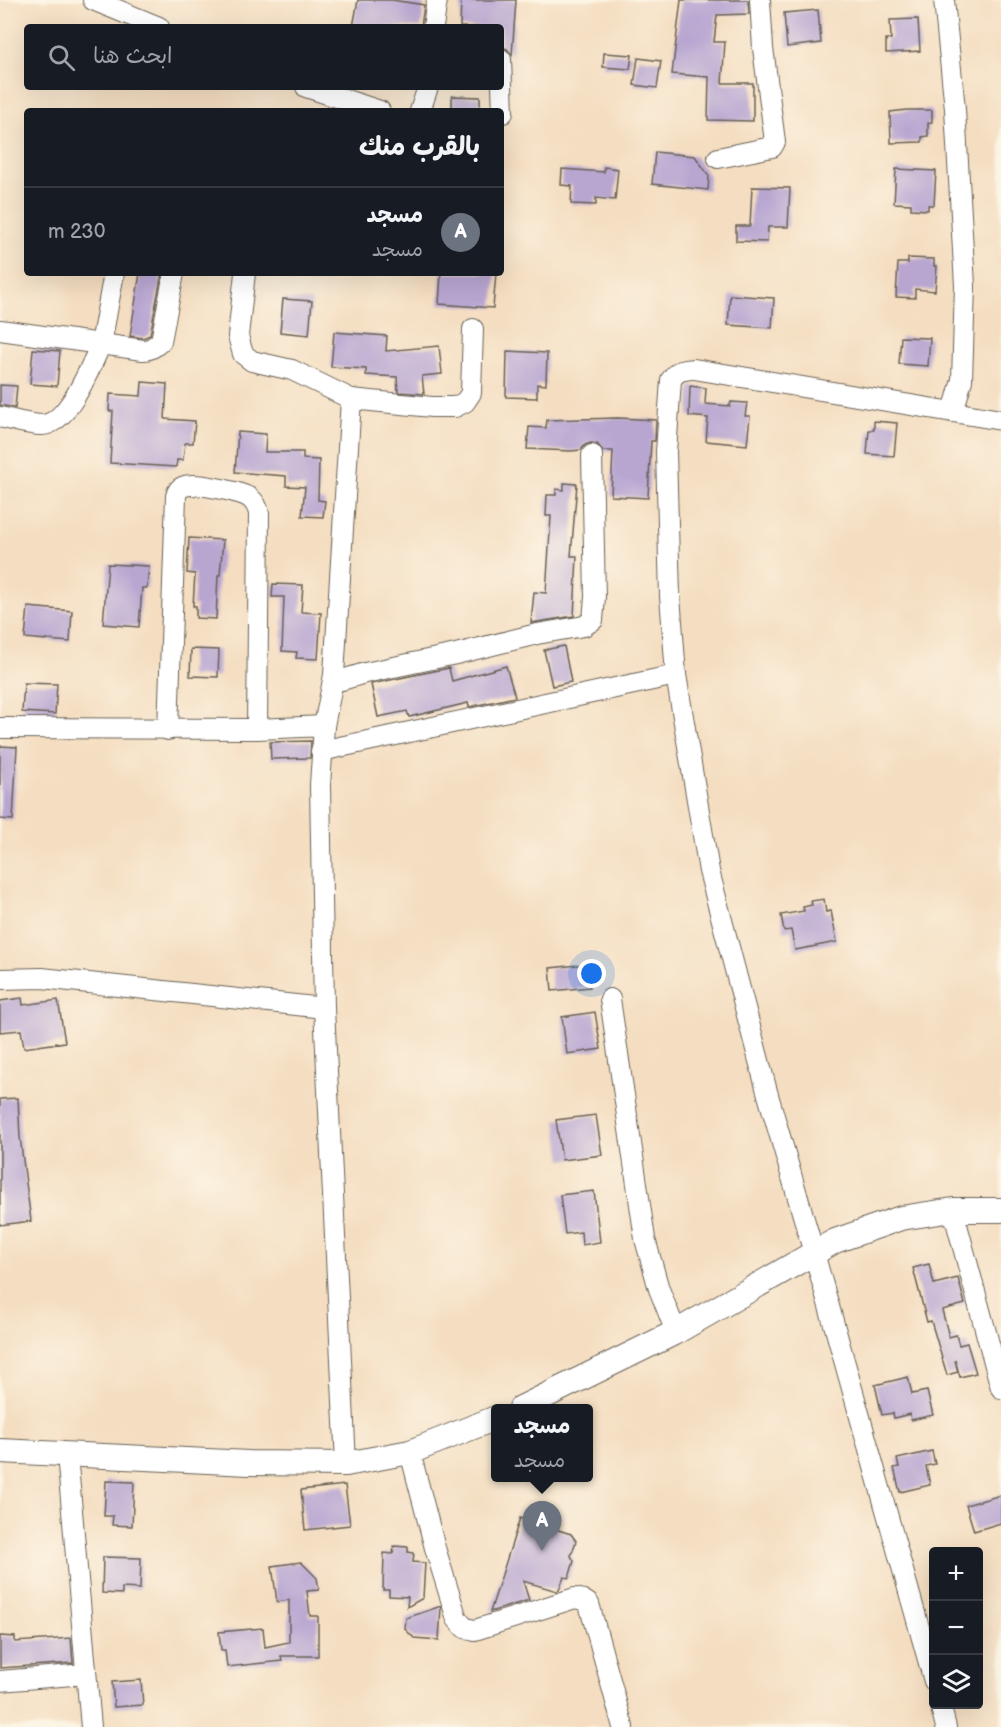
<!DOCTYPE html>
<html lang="ar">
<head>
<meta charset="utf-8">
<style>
	:root { --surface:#171b24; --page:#20242c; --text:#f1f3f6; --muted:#9ea1a6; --line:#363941; --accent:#1f6fb2 }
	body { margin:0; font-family:"Balsamiq Sans","Playpen Sans Arabic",sans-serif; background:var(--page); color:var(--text); direction:rtl }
	.controls { position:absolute; right:18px; bottom:18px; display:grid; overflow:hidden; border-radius:6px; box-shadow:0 6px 24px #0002 }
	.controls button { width:54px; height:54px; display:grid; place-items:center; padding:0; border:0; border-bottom:2px solid var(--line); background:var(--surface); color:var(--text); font:30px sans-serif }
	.you { position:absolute; left:592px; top:974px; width:21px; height:21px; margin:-15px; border:4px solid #fff; border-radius:50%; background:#1a73e8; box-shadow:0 0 0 9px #1a73e833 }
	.badge { display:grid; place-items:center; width:39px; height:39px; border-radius:50%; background:var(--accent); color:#fff; font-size:20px; font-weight:700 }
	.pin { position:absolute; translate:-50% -50px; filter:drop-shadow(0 2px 3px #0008) }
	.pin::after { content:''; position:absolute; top:32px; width:21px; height:18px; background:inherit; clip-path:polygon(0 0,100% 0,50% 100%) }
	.popup { position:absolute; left:491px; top:1404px; width:102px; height:78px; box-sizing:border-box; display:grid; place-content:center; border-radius:6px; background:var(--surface); filter:drop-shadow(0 2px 4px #0005); font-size:20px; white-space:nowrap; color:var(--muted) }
	.popup b { font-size:22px; color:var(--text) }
	.popup::after { content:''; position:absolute; left:50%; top:100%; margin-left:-12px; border:12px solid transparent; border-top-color:var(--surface) }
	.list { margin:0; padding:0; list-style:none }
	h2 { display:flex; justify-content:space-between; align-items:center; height:78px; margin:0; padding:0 24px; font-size:26px }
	h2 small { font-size:20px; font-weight:400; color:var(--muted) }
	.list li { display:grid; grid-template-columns:39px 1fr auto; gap:18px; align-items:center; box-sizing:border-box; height:90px; padding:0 24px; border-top:2px solid var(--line) }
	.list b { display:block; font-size:22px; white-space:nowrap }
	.list p { margin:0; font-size:20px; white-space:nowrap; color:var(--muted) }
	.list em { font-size:20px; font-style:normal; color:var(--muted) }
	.icon { flex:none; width:33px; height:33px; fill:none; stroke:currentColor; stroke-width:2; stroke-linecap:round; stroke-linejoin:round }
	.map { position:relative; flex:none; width:1001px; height:1727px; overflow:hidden; direction:ltr }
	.search { position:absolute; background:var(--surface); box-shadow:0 6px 24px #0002; left:24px; top:24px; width:480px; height:66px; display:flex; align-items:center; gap:15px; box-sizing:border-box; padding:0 21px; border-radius:6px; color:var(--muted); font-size:22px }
	.panel { position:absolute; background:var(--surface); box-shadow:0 6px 24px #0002; left:24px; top:108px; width:480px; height:168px; border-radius:6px; direction:rtl }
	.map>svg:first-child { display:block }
</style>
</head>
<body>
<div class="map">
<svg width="1001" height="1727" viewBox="0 0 1001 1727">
	<rect width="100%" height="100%" fill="#fcf5e5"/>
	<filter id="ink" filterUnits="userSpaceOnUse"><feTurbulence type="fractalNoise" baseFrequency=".0167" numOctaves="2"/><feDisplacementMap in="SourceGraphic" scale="12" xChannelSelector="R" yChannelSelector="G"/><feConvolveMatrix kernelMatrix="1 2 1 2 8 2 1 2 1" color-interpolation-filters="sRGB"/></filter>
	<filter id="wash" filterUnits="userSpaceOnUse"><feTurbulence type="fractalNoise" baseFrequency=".008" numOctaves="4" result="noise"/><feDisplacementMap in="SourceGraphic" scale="24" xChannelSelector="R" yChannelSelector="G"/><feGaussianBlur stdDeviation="1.35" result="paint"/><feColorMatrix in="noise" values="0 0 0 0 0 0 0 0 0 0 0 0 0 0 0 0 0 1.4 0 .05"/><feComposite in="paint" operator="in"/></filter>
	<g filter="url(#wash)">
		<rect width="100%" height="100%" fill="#f4ddc0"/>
		<g id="blocks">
			<g fill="#b8a6d1">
				<path d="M358 0H392L424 5 421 27H353Z"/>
				<path d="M461 0H516L512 55 507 49 501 47V27H460Z"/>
				<path d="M681 0H748L749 14 717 15 714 42H725L722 83H753V121L708 120 709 77 672 74Z"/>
				<path d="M818 10 821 43 787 47 784 13Z"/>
				<path d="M918 19 920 51 886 53V39H891L890 20Z"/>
				<path d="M604 53 632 55 630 69 603 67Z"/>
				<path d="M638 58 661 61 657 88 634 85Z"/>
				<path d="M452 96 480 97V111H452Z"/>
				<path d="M907 110H932V122L928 123V136L922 137V142L891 143 890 112Z"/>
				<path d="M655 152 695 156 709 176 708 190 652 184Z"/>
				<path d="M604 167 618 169 615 200 596 198V205L571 204 572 186 561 185 562 169 604 172Z"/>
				<path d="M896 169 936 171 934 205H928V210L911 209V204L894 203Z"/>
				<path d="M752 187 790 188 788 227H768L767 242 736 241V226H750Z"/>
				<path d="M908 258 934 259V266H937L935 291 915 289V298L896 297 898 263H908Z"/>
				<path d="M140 273H162L150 335 143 338 130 336Z"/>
				<path d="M441 273H496L493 308 439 304Z"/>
				<path d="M730 295 774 298 772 328 728 325Z"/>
				<path d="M283 299 312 301 309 335 280 332Z"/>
				<path d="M334 332 387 336 386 351 439 346 442 374 422 376 424 394 398 392 397 377 366 375V369L331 367Z"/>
				<path d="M901 337 930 338 928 366 899 364Z"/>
				<path d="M33 349 60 351 57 386 30 384Z"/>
				<path d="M507 351 547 353 546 385 537 384V398L506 397Z"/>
				<path d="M142 382 167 384 165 419 195 421 193 443H185L183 460H177L176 467 110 463 113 411H109L110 394 141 396Z"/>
				<path d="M0 385 17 386 15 408 0 405Z"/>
				<path d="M690 386 706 388 705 404 730 406 731 402 747 403 745 416H750L747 445 706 441 708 418 689 416Z"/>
				<path d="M618 418 656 420 655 441H651L648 498 611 496 613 451H603L597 444 591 443 585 445 581 450 571 451 527 449 529 427 546 428 547 420Z"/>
				<path d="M874 421 897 423 894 456 867 454 869 430H874Z"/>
				<path d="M238 432 266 434 265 452H303V459L319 460 318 500 325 501 323 517 302 516 305 487 286 486V476L235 472Z"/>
				<path d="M564 483 577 484 571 556H577L574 616 531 623 534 592 546 593 551 516H546L547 495H556V489L564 490Z"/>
				<path d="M189 538 223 540 220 575H218L216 619 196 618V606H193L195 574 187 573Z"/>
				<path d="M108 564 149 566 147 588H142L139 627 103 624Z"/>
				<path d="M273 584 303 585 301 612 321 613 318 659 296 658 297 652 282 651 284 597H272Z"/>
				<path d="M28 607 72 611 70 642 25 638Z"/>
				<path d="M564 646 571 682 552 686 544 650Z"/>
				<path d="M191 649 219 650 218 677 190 676Z"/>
				<path d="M506 666 515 697 469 707 468 703 409 717 407 711 378 717 371 684 449 668 452 681Z"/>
				<path d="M24 683 57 684 55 714 22 712Z"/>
				<path d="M311 741 310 758 271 759 270 742Z"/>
				<path d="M0 746 17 747 13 820 0 819Z"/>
				<path d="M824 899 826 912 831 911 837 942 795 950 791 930 784 931 781 915 804 911 803 907 812 905 811 901Z"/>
				<path d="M588 964 590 987 552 991 550 968Z"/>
				<path d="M22 998 23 1005 58 1000 65 1042 24 1048 21 1030 0 1032V1001Z"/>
				<path d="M595 1012 601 1049 567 1054 562 1017Z"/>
				<path d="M18 1098 20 1137 31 1221 0 1225V1099Z"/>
				<path d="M596 1115 602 1155 562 1160 556 1120Z"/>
				<path d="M594 1191 600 1242 582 1245 581 1232 565 1234 560 1195Z"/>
				<path d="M929 1264 934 1284 958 1278 965 1304 942 1310 949 1337 956 1335 959 1345 967 1343 976 1373 960 1377 955 1360 958 1372 947 1375 931 1321 927 1322 913 1268Z"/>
				<path d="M908 1377 912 1394 927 1391 933 1415 911 1420 910 1414 894 1418 893 1413 882 1415 875 1385Z"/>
				<path d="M932 1451 935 1464 926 1466 930 1485 900 1492 894 1468 899 1467 897 1459Z"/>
				<path d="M106 1481 134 1482 132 1526 112 1525 113 1516H104Z"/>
				<path d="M345 1485 350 1525 305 1530 301 1490Z"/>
				<path d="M1001 1495V1523L974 1531 966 1505Z"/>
				<path d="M520 1518 571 1534 576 1541 571 1556 574 1561 569 1578 564 1577 559 1590 557 1591 523 1581 529 1600 490 1612Z"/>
				<path d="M394 1546 408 1547V1552L414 1553 413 1562 425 1563 423 1598 407 1607 408 1597 389 1596V1590H383L384 1553 393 1554Z"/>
				<path d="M103 1557 141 1558 140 1589 122 1588V1594L102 1593Z"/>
				<path d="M301 1562 317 1578 319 1590 307 1591 310 1616H318V1656H281L282 1661 227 1667 225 1650H221L219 1632 263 1628 265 1647 289 1642V1600L277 1602 272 1566Z"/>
				<path d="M441 1606 439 1640 414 1638 405 1629 406 1618Z"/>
				<path d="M0 1636 15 1637V1642L71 1638 73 1663 0 1668Z"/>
				<path d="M141 1680 143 1705 114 1707 112 1682Z"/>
			</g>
		</g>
	</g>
	<g filter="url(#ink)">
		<use href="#blocks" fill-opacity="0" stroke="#686055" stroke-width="1.5"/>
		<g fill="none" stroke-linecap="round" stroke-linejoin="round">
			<g stroke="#686055" stroke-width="22">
				<g id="minor">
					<path d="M93 0 159 27"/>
					<path d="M433 27 437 0"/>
					<path d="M501 59 503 113"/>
					<path d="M306 87 380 111"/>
					<path d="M420 111 428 87"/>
					<path d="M718 158 772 147 775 142 763 48 760 0"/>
					<path d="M245 273 238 336 243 354 252 361 292 370 351 399 334 675 324 726"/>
					<path d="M0 330 101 344 114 273"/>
					<path d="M351 399 432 407H455L465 402 471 393 473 329"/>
					<path d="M953 412 1001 420"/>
					<path d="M0 417C13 420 29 425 42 425 69 424 91 365 101 344L143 350C151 350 155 346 161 341L174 273"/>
					<path d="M334 675 342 680 365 673 456 654 537 634 584 626 593 620 595 597 592 455"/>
					<path d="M0 728 257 729 324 726 320 785 324 1008 346 1464"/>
					<path d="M168 730 176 496C177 491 180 487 185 486 195 482 241 492 250 498 256 503 258 508 259 514L257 729"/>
					<path d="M321 751 676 675"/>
					<path d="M0 979 42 978 324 1008"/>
					<path d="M610 999 645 1239 659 1289 676 1332"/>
					<path d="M953 1210 1001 1388"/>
					<path d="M410 1452 435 1548 457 1619 465 1628 475 1630 575 1598 583 1600 589 1604 623 1727"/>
					<path d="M67 1454 91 1727"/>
					<path d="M0 1681 85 1674"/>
					<path d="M934 1681 814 1253 768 1095 709 871 676 675 670 596 666 452 671 380C677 370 682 370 694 369L953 412 962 380 965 286 955 109 944 0"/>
					<path d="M940 1704 946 1727"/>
				</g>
			</g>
			<g stroke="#686055" stroke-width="26">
				<g id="major">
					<path d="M521 1408 676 1332 835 1241 901 1218 953 1210H1001"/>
					<path d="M0 1451 249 1463 346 1464 410 1452 496 1418"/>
				</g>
			</g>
			<use href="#minor" stroke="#fff" stroke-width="20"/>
			<use href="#major" stroke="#fff" stroke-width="24"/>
		</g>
	</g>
</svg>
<div class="controls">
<button>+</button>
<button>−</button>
<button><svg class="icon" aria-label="layers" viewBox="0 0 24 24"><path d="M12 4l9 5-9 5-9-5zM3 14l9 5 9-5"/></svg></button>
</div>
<div class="you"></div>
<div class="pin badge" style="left:542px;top:1551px;background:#6b7280">A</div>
<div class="popup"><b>مسجد</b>مسجد</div>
<div class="search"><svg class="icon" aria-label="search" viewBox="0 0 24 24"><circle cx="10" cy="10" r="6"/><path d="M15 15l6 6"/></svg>ابحث هنا</div>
<section class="panel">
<h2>بالقرب منك<small></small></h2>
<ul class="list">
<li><span class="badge" style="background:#6b7280">A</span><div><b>مسجد</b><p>مسجد</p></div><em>230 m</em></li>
</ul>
</section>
</div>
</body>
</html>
